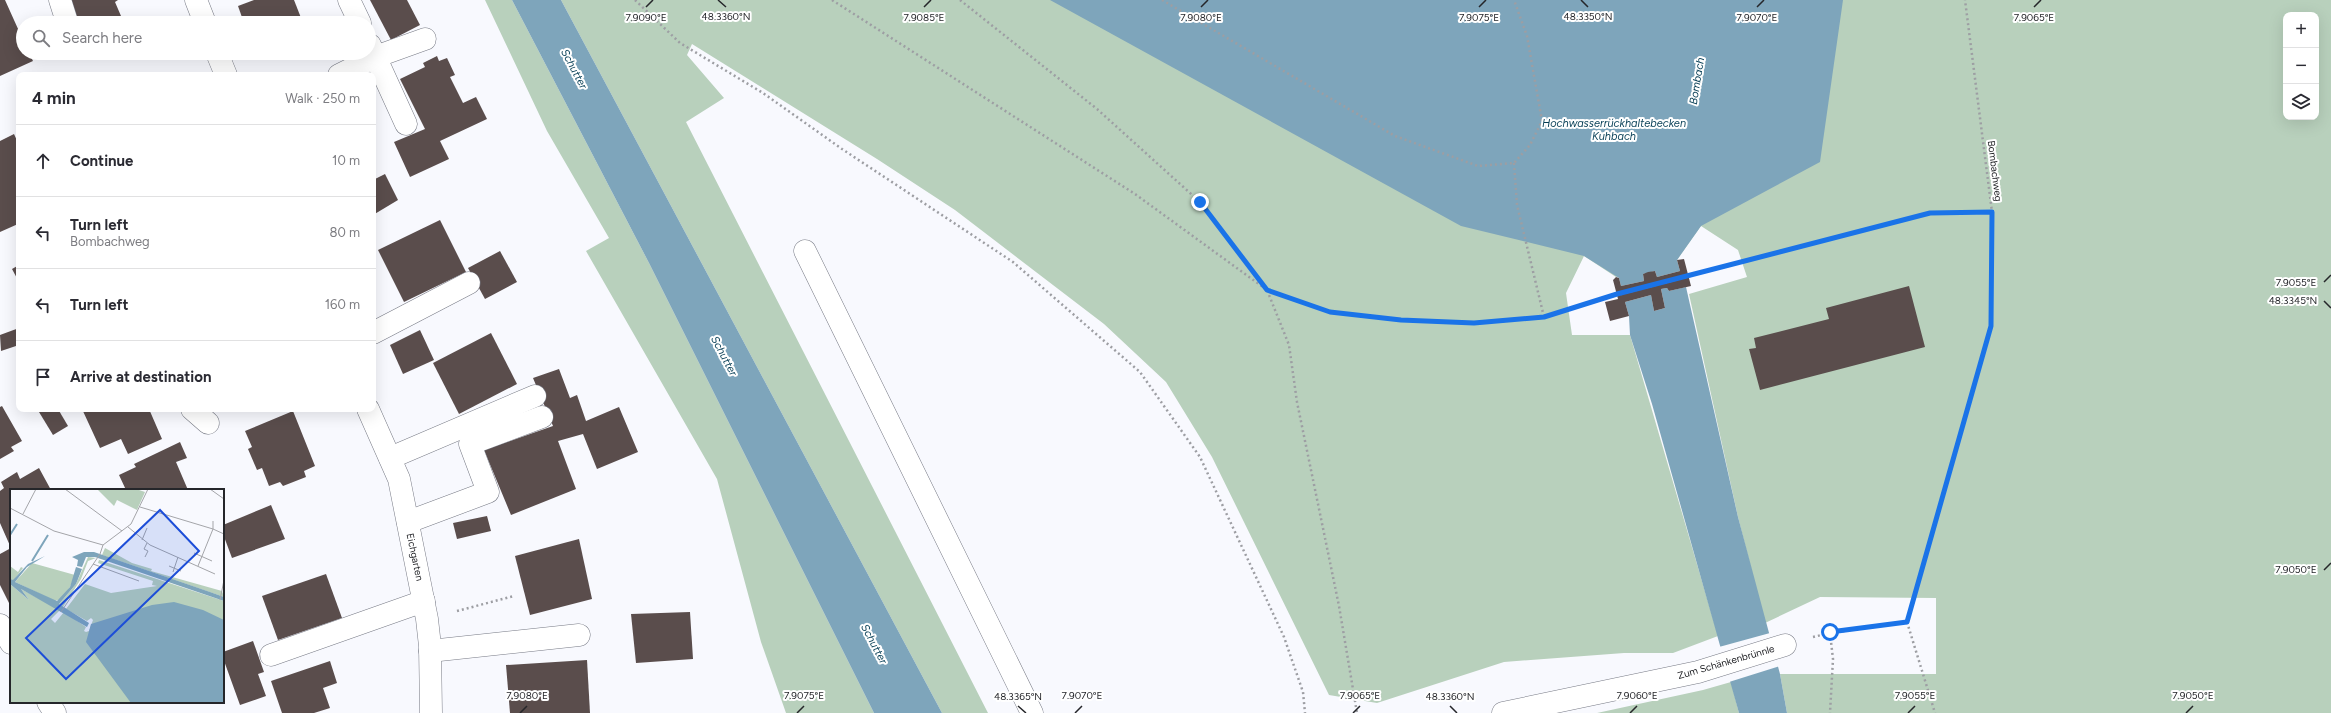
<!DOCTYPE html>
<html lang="en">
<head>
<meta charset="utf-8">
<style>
	:root { --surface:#fff; --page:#f2f2f3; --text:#2b2b33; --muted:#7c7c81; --line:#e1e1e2 }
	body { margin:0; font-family:Figtree,sans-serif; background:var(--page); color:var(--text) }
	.controls { position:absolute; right:12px; top:12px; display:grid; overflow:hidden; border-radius:8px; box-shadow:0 4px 16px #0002 }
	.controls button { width:36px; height:36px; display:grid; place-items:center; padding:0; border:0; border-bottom:1px solid var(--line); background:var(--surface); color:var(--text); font:20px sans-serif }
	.stop { position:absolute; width:12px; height:12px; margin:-9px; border:3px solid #1a73e8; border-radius:50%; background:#fff }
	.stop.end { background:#1a73e8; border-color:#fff; box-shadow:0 1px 4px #0008 }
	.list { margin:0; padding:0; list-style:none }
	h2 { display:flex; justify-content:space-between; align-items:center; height:52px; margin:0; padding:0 16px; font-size:17px }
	h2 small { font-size:13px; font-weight:400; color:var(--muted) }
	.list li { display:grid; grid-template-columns:26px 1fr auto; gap:12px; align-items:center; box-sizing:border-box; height:72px; padding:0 16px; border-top:1px solid var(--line) }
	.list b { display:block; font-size:15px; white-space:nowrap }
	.list p { margin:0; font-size:13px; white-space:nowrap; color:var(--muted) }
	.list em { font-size:13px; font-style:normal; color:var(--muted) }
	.icon { flex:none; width:22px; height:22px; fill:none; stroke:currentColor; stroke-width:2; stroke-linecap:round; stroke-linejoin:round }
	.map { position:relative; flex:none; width:2331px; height:713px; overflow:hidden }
	.search { position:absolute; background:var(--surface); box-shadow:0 4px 16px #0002; left:16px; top:16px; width:360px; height:44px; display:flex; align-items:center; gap:10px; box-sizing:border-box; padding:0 14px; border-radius:22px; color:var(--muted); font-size:15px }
	.panel { position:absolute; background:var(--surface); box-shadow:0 4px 16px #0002; left:16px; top:72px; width:360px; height:340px; border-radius:8px }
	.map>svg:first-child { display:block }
</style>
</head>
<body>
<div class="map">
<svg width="2331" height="713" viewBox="0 0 2331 713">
	<rect width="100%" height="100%" fill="#f8f9fe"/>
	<g fill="#b8d0bc" fill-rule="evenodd">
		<path d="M485 0H512L649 263 874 713H786L761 642 717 479 586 251 609 238 547 131Z"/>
		<path d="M561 0H2331V713H1787L1780 674H1936V598L1820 597 1765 623 1738 517 1689 294 1747 277 1738 250 1701 226 1677 260 1616 277 1584 256 1566 293 1572 335H1630L1718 636 1673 653H1624L1504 662 1377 703 1329 695 1212 457 1166 382 1104 324 955 210 877 159 692 44 687 55 724 98 686 122 988 713H942ZM2286 15H2316V117H2286Z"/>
		<path d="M1731 682 1739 713H1597L1703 690Z"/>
	</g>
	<g fill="#7ea5bb">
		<path d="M512 0H561L942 713H874L649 263Z"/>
		<path d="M1050 0H1843L1820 162 1701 226 1677 260 1680 271 1657 277 1655 271 1643 274 1644 281 1621 286 1619 278 1584 256 1461 226Z"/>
		<path d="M1686 287 1738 517 1780 674 1787 713H1739L1652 404 1630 335 1629 316 1625 302 1651 295 1654 311 1665 308 1661 289 1667 288 1669 291Z"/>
	</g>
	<path fill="#f8f9fe" d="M1770 633 1780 666 1729 682 1719 647Z"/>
	<g fill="#5a4d4c">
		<path d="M0 0H5L23 40V53H29L33 61 0 76Z"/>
		<path d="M63 0H118L115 2 124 23H73Z"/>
		<path d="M254 0H294L303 23H244L238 6Z"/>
		<path d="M370 0H407L420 25 391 40Z"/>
		<path d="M256 53H273L258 59Z"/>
		<path d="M437 56 439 61 447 58 455 75 450 77 463 103 476 97 487 119 440 141 449 159 410 177 394 142 425 129 400 79 425 67 423 63Z"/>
		<path d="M14 134 19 145V227L18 224 0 232V141Z"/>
		<path d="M385 174 398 200 373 215V176L375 179Z"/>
		<path d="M440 220 466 272 404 302 378 250Z"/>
		<path d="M500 251 517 282 485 299 468 268Z"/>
		<path d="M1684 259 1691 286 1669 291 1667 288 1661 289 1665 308 1654 311 1651 295 1625 302 1629 316 1610 321 1605 302 1618 299 1613 280 1616 277 1619 278 1621 286 1644 281 1643 274 1648 272 1655 271 1657 277 1680 271 1677 260Z"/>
		<path d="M19 265V282L12 269Z"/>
		<path d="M1909 286 1925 347 1760 390 1749 349 1756 348 1754 338 1829 319 1826 308Z"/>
		<path d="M19 328V345L1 351 0 335Z"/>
		<path d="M420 330 434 360 403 374 390 345Z"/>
		<path d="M491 333 517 384 459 414 433 363Z"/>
		<path d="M559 369 570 398 577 395 586 421 619 407 638 452 597 469 583 434 558 441 576 489 511 515 484 450 553 426 533 378Z"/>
		<path d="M2 406 22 441 11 447 14 451 0 459V407Z"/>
		<path d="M45 409H58L68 426 53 435 39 412Z"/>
		<path d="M82 409H149L162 439 128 454 121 439 100 448Z"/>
		<path d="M293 411 315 466 304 471 306 477 283 486 280 482 269 486 262 468 257 470 248 449 252 447 245 431Z"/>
		<path d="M180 442 187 458 176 462 188 490H126L119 475 136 467 134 464Z"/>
		<path d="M39 468 51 490H11V548L0 523V491L4 488 1 482 17 472 20 479Z"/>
		<path d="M271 505 285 539 232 558 223 534V525Z"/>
		<path d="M487 516 491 531 457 539 453 523Z"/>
		<path d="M579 539 592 599 530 615 515 556Z"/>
		<path d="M11 548V602L9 603 0 585V554Z"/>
		<path d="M326 574 342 618 278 640 262 596Z"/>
		<path d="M690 612 693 659 636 663 631 614Z"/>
		<path d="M253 641 264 672 258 674 266 696 240 705 223 658V652Z"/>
		<path d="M587 660 590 713H510L506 665Z"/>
		<path d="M330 661 337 683 323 688 330 708 314 713H282L271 681Z"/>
	</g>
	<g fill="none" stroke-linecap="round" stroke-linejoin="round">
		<g stroke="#777a85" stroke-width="23">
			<g id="minor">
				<path d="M60 0 67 22"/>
				<path d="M196 0 205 23"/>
				<path d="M349 0 360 23"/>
				<path d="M370 45 406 124"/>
				<path d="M217 53 226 75"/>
				<path d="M339 75 375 57 425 39"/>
				<path d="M805 251 1032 713"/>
				<path d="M373 333 469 283"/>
				<path d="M192 409 208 423"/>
				<path d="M368 409 399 479 427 619 430 646 431 713"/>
				<path d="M390 458 535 396"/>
				<path d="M408 522 488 492 470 444 542 417"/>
				<path d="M0 625 11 643"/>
				<path d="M430 651 579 635"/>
				<path d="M271 655 424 601"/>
				<path d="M48 702 55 713"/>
				<path d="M1503 713 1698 672 1785 645"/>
			</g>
		</g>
		<g stroke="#9d9ea3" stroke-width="2.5" stroke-dasharray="2 3" stroke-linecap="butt">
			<path d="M635 0 680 43 763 93 842 149 1013 262 1140 372 1200 457 1284 637 1303 692 1305 713"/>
			<path d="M832 0 1135 194 1267 290 1330 312 1401 320 1474 323 1544 317 1617 295 1930 213 1992 212"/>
			<path d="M960 0 1097 109 1200 202 1267 290 1289 345 1297 402 1339 606 1357 713"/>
			<path d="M1162 0 1395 136 1478 166 1514 163 1530 145 1542 121 1527 36 1514 0"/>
			<path d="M1514 163 1517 205 1544 317"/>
			<path d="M457 611 514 596"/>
			<path d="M1907 622 1991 326 1992 212 1965 0"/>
			<path d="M1907 622 1935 713"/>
			<path d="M1830 633 1833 659 1830 713"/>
			<path d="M1813 637 1830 633 1907 622"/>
		</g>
		<use href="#minor" stroke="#fff" stroke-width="22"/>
	</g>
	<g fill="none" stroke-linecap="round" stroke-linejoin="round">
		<path stroke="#1a73e8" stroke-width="5" d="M1200 202 1267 290 1330 312 1401 320 1474 323 1544 317 1617 294 1930 213 1992 212 1991 326 1907 622 1830 632"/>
	</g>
	<path fill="none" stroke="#25262a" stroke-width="1.5" d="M718 0 726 7M1581 0 1588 7M646 7 653 0M924 7 931 0M1201 7 1208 0M1479 7 1486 0M1757 7 1764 0M2034 7 2041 0M2324 282 2331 275M2324 301 2331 308M2324 570 2331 563M1018 706 1026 713M1450 706 1457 713M520 713 527 706M797 713 804 706M1075 713 1082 706M1353 713 1360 706M1630 713 1637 706M1908 713 1915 706M2186 713 2193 706"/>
	<g text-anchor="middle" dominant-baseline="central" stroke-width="4" stroke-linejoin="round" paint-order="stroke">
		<g font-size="10" fill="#25262a" stroke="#fff">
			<text transform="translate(1995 171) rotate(83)">Bombachweg</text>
			<text transform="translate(415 557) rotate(78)">Eichgarten</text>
			<text transform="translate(1726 662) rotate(-16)">Zum Schänkenbrünnle</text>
		</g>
		<g font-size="11" font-style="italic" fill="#063e55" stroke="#fff">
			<text transform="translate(574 69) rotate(62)">Schutter</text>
			<text transform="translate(1697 81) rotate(-81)">Bombach</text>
			<text x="1614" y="123">Hochwasserrückhaltebecken<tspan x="1614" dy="13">Kuhbach</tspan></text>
			<text transform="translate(724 356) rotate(62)">Schutter</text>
			<text transform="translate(874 644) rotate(62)">Schutter</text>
		</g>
	</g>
	<g transform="translate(10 489)">
		<rect width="214" height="214" fill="#f8f9fe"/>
		<path d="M87 0H126L135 3 127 21 107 11 104 17ZM95 59 122 74 142 80 141 82 212 102 214 108 92 66ZM78 68 86 69 78 72 71 90 53 118 49 115 66 95ZM89 71 214 112V214H0V95L19 111 30 117 19 111 11 100 50 121 41 130 45 134 54 123 76 138 74 142 76 143 79 142 83 131 81 129 77 132 56 120 75 95 101 104 147 97 142 96 143 92 88 74ZM22 74 65 86 60 98 51 110 45 112 5 93ZM0 77 8 83 11 78 13 79 3 92 0 90Z" fill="#b8d0bc"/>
		<path d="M74 63H84L200 103 214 108V112L85 68H76L72 78 67 77 68 71 62 68ZM35 67 17 78 5 93 47 112 60 98 66 78 72 80 66 95 49 115 79 134 77 138 11 100 19 111 32 116 19 111 0 95V90L3 91 18 75ZM164 113 193 121 214 131V214H121L76 153 81 135 142 116Z" fill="#7ea5bb"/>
		<path fill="none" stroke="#7ea5bb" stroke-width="2" d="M0 46 7 35M22 72 38 46"/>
		<path fill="none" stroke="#a4a5a9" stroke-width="1" d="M55 0 112 42M200 0 214 10M130 18 203 40 188 77M0 19 44 42 93 56M13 25 26 0M203 32V40L214 45M118 38 140 56 205 85M132 51 137 39M184 64 202 72M135 68 138 62 134 60 137 54M83 75 129 92M159 77 171 82M163 83 168 68M210 111 214 91M51 123 90 65 93 56 121 35 138 0"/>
		<path fill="#1d4ed8" fill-opacity="0.15" stroke="#1d4ed8" stroke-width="2" d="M150 21 189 62 56 190 16 149Z"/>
		<rect width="214" height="214" fill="none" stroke="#25262a" stroke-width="2"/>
	</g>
	<g font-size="10" text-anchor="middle" fill="#25262a" stroke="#fff" stroke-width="4" stroke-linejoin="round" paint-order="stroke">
		<text x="726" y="20">48.3360°N</text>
		<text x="1588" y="20">48.3350°N</text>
		<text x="1757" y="21">7.9070°E</text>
		<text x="2034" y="21">7.9065°E</text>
		<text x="646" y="21">7.9090°E</text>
		<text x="924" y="21">7.9085°E</text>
		<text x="1201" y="21">7.9080°E</text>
		<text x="1479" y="21">7.9075°E</text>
		<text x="2296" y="286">7.9055°E</text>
		<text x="2293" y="304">48.3345°N</text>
		<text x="2296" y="573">7.9050°E</text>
		<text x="527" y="699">7.9080°E</text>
		<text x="804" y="699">7.9075°E</text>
		<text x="1082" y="699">7.9070°E</text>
		<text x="1360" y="699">7.9065°E</text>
		<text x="1637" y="699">7.9060°E</text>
		<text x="1915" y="699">7.9055°E</text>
		<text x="2193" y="699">7.9050°E</text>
		<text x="1018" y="700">48.3365°N</text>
		<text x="1450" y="700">48.3360°N</text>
	</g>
</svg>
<div class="controls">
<button>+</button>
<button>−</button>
<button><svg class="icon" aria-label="layers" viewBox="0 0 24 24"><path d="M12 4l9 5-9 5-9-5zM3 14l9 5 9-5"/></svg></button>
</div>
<div class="stop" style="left:1830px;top:632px"></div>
<div class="stop end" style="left:1200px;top:202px"></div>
<div class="search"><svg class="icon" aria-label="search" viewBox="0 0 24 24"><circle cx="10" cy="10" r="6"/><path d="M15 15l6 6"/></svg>Search here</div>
<section class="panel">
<h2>4 min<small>Walk · 250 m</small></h2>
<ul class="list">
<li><svg class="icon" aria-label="ahead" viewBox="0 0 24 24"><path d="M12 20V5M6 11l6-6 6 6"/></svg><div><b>Continue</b></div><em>10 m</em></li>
<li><svg class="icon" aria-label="left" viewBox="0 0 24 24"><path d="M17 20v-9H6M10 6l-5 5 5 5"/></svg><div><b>Turn left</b><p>Bombachweg</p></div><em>80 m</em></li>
<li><svg class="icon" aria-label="left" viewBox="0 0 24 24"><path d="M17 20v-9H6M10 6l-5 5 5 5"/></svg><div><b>Turn left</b></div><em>160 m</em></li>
<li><svg class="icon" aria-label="arrive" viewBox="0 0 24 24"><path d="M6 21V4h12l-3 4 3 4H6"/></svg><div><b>Arrive at destination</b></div></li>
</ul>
</section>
</div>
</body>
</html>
